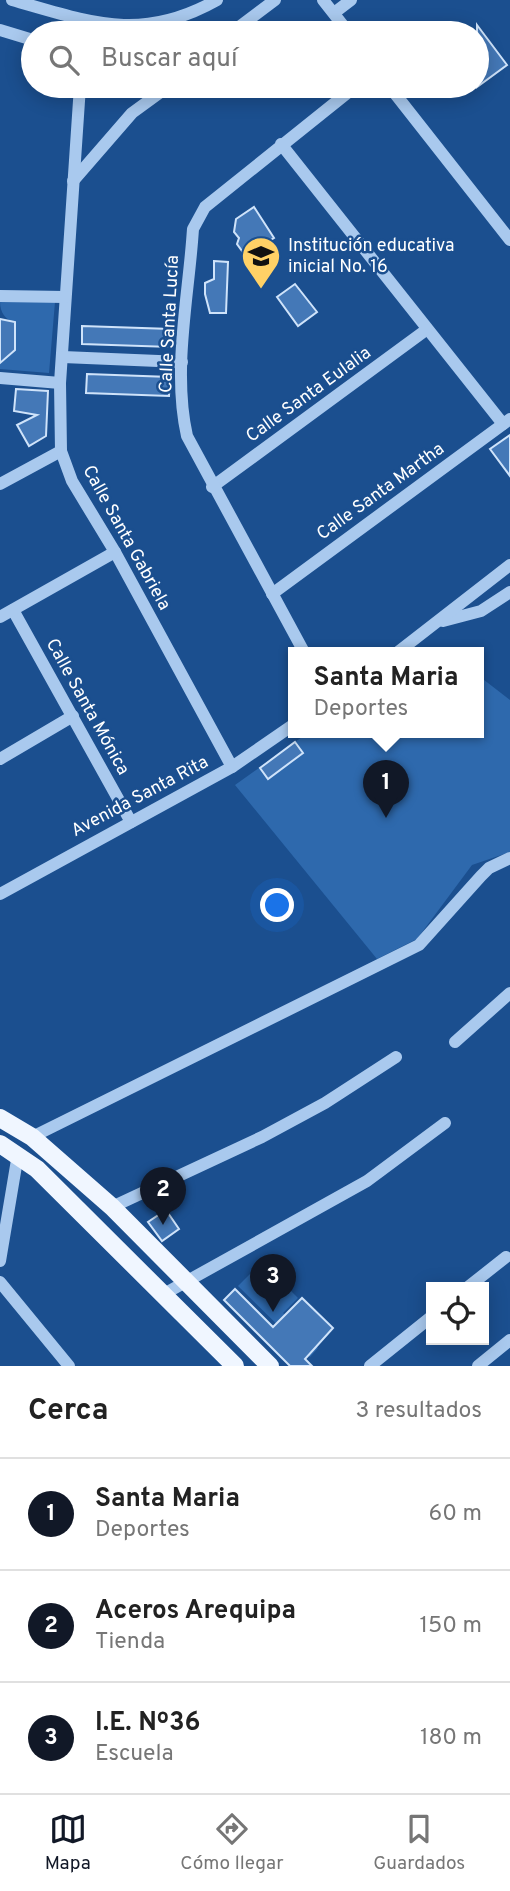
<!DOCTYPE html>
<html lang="es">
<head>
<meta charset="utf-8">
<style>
	:root { --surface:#fff; --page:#f2f2f2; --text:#222; --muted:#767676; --line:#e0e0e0; --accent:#111827 }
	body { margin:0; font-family:Overpass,sans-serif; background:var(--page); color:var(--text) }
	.controls { position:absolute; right:21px; bottom:21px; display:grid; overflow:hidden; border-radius:0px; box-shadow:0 4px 18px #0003 }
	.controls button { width:63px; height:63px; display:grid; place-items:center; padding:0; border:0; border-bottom:2px solid var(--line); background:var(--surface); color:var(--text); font:35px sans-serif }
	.you { position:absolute; left:278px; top:906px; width:24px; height:24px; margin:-18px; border:5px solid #fff; border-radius:50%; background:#1a73e8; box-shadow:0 0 0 10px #1a73e833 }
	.badge { display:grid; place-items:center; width:46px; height:46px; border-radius:50%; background:var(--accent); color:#fff; font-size:23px; font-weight:700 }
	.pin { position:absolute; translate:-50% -58px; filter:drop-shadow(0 2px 4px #0008) }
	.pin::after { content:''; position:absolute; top:37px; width:24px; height:21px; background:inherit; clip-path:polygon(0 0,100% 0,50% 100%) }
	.popup { position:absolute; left:288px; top:647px; width:196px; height:91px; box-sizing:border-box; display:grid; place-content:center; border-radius:0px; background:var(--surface); filter:drop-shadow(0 2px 5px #0005); font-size:23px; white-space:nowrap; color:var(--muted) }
	.popup b { font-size:26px; color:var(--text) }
	.popup::after { content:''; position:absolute; left:50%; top:100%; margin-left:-14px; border:14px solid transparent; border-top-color:var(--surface) }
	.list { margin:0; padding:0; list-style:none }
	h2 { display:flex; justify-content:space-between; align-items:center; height:91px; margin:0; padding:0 28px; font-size:30px }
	h2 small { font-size:23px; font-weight:400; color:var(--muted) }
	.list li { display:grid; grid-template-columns:46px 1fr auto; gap:21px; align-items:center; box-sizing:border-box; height:112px; padding:0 28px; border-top:2px solid var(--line) }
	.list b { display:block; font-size:26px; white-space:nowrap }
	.list p { margin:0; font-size:23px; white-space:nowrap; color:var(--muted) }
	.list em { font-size:23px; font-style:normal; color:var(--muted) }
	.icon { flex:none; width:38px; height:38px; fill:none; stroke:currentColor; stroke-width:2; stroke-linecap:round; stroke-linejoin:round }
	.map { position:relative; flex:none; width:510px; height:1366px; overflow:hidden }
	.search { position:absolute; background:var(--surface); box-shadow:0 4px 18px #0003; left:21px; right:21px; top:21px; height:77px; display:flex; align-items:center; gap:18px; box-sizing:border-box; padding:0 24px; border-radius:38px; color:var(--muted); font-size:26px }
	.sheet { height:427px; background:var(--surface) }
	nav { display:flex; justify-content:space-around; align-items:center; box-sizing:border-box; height:98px; border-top:2px solid var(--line); background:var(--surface); font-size:19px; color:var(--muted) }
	nav a { display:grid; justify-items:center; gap:4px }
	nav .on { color:var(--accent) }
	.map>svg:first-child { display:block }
</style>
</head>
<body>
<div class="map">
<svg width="510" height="1366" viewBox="0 0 510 1366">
	<rect width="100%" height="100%" fill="#1b4f8f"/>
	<g fill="#2e69ad">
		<path d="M0 301 55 302 49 373 0 369V363L14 350 15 323C5 319 0 313 0 301Z"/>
		<path d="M479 676 510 700V852L472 865 417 939 377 959 235 785 309 732H479Z"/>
		<path d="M262 1262 298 1298 283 1313 318 1348 310 1357 238 1286Z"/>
	</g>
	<g fill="#4478b7" stroke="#cfe3fa" stroke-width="2">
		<path d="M477 25 507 65 477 87Z"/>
		<path d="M254 207 274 238 263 245 266 254 264 263 255 269 237 244 239 238 234 232 236 219Z"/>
		<path d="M214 261 228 262 226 313H210L205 294V283L214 279Z"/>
		<path d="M295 284 317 312 298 326 277 297Z"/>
		<path d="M0 319 15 322V350L0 363Z"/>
		<path d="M82 326 171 329V347L82 344Z"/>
		<path d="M87 374 170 377 169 396 86 393Z"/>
		<path d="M16 389 48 391 46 436 29 446 17 425 37 415 14 411Z"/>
		<path d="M510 435V476L490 449Z"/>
		<path d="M295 742 303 753 268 779 260 768Z"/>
		<path d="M166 1210 179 1229 162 1241 148 1222Z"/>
		<path d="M235 1289 273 1327 302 1298 333 1328 305 1359 312 1366H290L224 1300Z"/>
	</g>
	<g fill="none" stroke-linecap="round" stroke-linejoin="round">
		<g stroke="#a9c9ee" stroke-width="12">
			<path d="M12 0C90 22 141 43 217 0"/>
			<path d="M323 0 349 33"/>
			<path d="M334 13 351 0"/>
			<path d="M0 30 33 40"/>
			<path d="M231 33 275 0"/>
			<path d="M80 86 60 383 61 451 72 481 115 552 232 767"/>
			<path d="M389 86 510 240"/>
			<path d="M281 144 503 424"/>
			<path d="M73 181 132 113 169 86"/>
			<path d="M0 296 65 297"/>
			<path d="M63 357 182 362"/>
			<path d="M0 378 60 383"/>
			<path d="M0 484 61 451"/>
			<path d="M212 487 426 330"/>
			<path d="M272 594 510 419"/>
			<path d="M13 610 131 822"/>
			<path d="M0 617 115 552"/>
			<path d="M443 621 481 611 510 592"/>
			<path d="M304 652 187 436C173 374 187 304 192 242L193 229 205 207 356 86"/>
			<path d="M398 652 510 565"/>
			<path d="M0 759 73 716"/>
			<path d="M0 894 232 767 293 725"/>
			<path d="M455 1042 510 993"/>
			<path d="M32 1137 419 945 481 876 489 868 510 858"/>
			<path d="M112 1207 262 1137 325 1103 396 1057"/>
			<path d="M0 1261 18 1154"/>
			<path d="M0 1282 69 1366"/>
			<path d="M468 1287 506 1257"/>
			<path d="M164 1294 367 1181 445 1123"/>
			<path d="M370 1366 431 1317"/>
			<path d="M478 1366 510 1340"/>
		</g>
		<g stroke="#f0f6ff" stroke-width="18">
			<path d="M0 1118 32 1137 112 1207 270 1366"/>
			<path d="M0 1144 37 1169 235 1366"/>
		</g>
	</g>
	<defs>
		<g id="school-pin" transform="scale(2.0125)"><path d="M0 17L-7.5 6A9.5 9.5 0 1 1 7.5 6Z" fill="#ffd166" stroke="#1b4f8f"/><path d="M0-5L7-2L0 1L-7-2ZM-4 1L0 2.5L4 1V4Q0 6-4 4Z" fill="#111"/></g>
	</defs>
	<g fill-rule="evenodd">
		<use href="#school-pin" x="261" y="256"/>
	</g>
	<g text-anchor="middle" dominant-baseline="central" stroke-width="5" stroke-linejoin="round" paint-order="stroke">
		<g font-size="18" fill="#fff" stroke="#1b4f8f" text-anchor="start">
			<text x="288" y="246">Institución educativa<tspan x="288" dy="21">inicial No. 16</tspan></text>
		</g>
		<g font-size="18" fill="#fff" stroke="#1b4f8f">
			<text transform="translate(170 324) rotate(-87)">Calle Santa Lucía</text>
			<text transform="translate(309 395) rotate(-36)">Calle Santa Eulalia</text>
			<text transform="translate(381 492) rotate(-36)">Calle Santa Martha</text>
			<text transform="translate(126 538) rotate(61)">Calle Santa Gabriela</text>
			<text transform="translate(87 707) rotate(61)">Calle Santa Mónica</text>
			<text transform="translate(140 797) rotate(-28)">Avenida Santa Rita</text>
		</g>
	</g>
</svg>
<div class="controls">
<button><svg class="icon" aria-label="locate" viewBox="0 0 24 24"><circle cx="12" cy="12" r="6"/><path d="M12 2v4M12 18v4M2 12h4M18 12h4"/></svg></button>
</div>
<div class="you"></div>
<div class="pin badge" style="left:386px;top:818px">1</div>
<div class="popup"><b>Santa Maria</b>Deportes</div>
<div class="pin badge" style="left:163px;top:1225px">2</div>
<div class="pin badge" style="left:273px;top:1312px">3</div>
<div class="search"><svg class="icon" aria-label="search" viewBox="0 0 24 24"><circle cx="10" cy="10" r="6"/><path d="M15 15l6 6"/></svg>Buscar aquí</div>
</div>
<section class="sheet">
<h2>Cerca<small>3 resultados</small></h2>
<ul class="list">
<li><span class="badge">1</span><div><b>Santa Maria</b><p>Deportes</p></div><em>60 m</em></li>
<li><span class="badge">2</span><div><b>Aceros Arequipa</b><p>Tienda</p></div><em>150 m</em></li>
<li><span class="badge">3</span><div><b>I.E. Nº36</b><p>Escuela</p></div><em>180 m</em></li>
</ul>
</section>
<nav>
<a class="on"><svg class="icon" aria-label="map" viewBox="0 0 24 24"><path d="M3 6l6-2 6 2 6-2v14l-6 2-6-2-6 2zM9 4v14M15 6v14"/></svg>Mapa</a>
<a><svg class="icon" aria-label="directions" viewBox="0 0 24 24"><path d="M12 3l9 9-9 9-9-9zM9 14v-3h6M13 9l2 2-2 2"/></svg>Cómo llegar</a>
<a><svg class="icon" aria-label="saved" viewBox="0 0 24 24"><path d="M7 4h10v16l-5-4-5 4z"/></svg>Guardados</a>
</nav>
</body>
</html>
